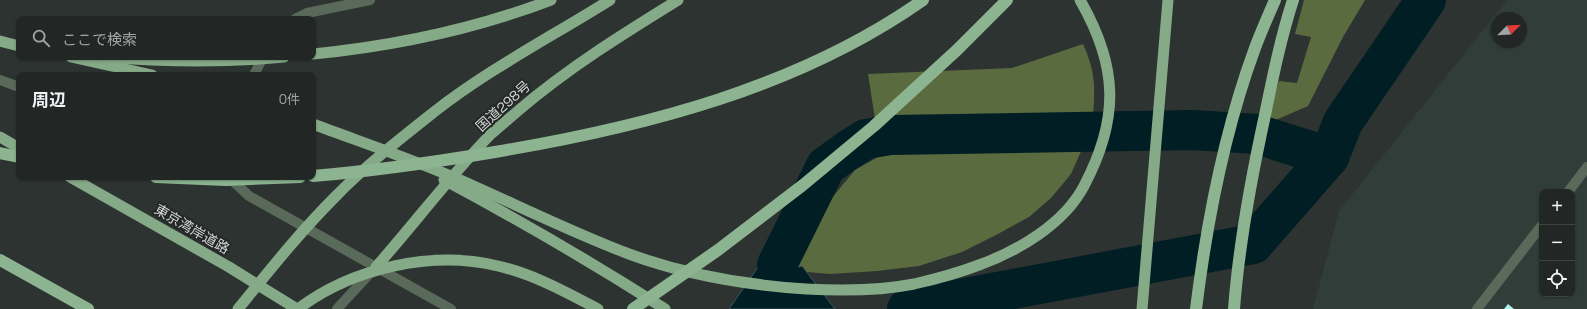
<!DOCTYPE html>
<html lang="ja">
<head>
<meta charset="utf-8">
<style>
	:root { --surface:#222625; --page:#2a2e2d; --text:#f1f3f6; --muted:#a2a5a7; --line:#3f4342 }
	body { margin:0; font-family:"Space Grotesk","Noto Sans JP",sans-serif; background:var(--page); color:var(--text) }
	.controls { position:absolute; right:12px; bottom:12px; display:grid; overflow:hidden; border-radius:8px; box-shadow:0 1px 3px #0004 }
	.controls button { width:36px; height:36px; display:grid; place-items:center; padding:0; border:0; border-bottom:1px solid var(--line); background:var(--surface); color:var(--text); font:20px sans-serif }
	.compass { position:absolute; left:1491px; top:12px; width:36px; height:36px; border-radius:50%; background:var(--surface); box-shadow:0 1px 3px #0004; rotate:66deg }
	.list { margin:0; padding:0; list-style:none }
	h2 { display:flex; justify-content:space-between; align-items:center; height:52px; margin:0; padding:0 16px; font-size:17px }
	h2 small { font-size:13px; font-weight:400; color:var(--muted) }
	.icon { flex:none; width:22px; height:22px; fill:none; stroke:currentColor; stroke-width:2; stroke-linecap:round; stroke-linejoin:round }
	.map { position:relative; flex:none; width:1587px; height:309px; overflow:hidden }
	.search { position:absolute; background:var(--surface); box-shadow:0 1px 3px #0004; left:16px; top:16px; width:300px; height:44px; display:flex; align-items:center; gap:10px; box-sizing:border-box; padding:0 14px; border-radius:8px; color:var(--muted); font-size:15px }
	.panel { position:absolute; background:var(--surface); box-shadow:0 1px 3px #0004; left:16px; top:72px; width:300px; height:108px; border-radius:8px }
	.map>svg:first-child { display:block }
</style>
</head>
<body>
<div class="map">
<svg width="1587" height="309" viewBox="0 0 1587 309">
	<rect width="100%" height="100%" fill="#2d3331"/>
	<path fill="#303d38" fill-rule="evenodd" d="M1507 0H1587V309H1313L1339 211ZM1497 18H1521V42H1497ZM1542 192H1572V294H1542Z"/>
	<g fill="#5b6b40">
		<path d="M1304 0H1365L1343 37 1308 106 1264 125 1279 81 1297 83 1311 37 1295 34Z"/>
		<path d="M1083 44C1096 73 1095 87 1093 118L875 119 868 74 1012 68Z"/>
		<path d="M1086 140 1071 174 1051 198 1029 217 996 235 962 252 919 266 877 271 830 274 807 272 802 266 796 268 819 215 840 188 855 170 878 157 895 150Z"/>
	</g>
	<path fill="#001e24" stroke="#3f5559" d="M761 263 796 268 802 266 835 309H729Z"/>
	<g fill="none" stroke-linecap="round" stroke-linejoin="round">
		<g stroke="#001e24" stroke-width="40">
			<path d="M777 265 826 166 850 149 866 139 890 135 1192 130 1257 134 1329 157"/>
			<path d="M907 309 1253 244 1329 157 1343 122 1426 0"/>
		</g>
	</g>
	<path fill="#aff1ec" d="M1508 304 1514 309H1504Z"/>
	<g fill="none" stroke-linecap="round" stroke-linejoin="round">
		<g stroke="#59695a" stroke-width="10">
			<path d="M0 80 19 87"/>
			<path d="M1568 192 1587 167"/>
			<path d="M1477 309 1542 225"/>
		</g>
		<g stroke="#59695a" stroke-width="10">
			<path d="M295 19 307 13 370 0"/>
			<path d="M254 75 263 57"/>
			<path d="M231 177 234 182 249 196 451 309"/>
			<path d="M337 309 372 271"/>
		</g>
		<g stroke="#85aa88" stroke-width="11">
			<path d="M0 41 19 46"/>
			<path d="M313 54C394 46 475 29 551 0"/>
			<path d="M71 57 152 75"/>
			<path d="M104 57C164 62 224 63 284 57"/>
			<path d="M313 124C361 142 411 159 458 179 515 204 571 232 629 254 686 275 745 285 806 289 842 291 879 291 914 284 936 279 958 273 979 265 1018 251 1064 224 1084 186 1120 118 1118 66 1080 0"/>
			<path d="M0 137 19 148"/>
			<path d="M70 177 229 267 297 309"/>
			<path d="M444 180C519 220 593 263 665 309"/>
			<path d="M376 267C415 223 450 176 491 134 500 126 510 118 519 110 568 68 623 34 678 0"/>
			<path d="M238 309C269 271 300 232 335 197 364 167 401 138 434 112 489 69 551 37 610 0"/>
			<path d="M298 309C352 268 432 250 498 266 533 274 566 292 598 309"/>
			<path d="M1142 309 1168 0"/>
		</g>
		<g stroke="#8cb490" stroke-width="12">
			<path d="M0 153 19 157"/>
			<path d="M313 176C374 171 435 162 495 152 644 127 798 88 923 0"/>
			<path d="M156 177 226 180 300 177"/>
			<path d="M0 260 88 309"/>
			<path d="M633 309 718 250 803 185 874 126 957 50 1007 0"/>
			<path d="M1196 309C1207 220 1224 132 1255 48 1261 32 1268 16 1275 0"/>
			<path d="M1234 309C1239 243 1251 179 1265 115 1273 76 1281 37 1293 0"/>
		</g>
	</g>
	<g text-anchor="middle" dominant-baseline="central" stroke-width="4" stroke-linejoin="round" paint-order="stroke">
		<g font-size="14" fill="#d3d6d5" stroke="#242927">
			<text transform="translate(503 106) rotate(-42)">国道298号</text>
			<text transform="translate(192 229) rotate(30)">東京湾岸道路</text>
		</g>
	</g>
</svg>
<div class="controls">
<button>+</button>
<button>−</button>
<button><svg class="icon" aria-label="locate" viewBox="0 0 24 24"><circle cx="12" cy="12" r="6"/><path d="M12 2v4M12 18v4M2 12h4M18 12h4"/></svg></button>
</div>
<svg class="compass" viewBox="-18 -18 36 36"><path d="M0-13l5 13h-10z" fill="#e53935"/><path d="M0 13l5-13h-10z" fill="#a2a5a7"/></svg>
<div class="search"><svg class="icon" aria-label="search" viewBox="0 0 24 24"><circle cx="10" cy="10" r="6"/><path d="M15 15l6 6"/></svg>ここで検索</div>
<section class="panel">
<h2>周辺<small>0件</small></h2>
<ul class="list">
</ul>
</section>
</div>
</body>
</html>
